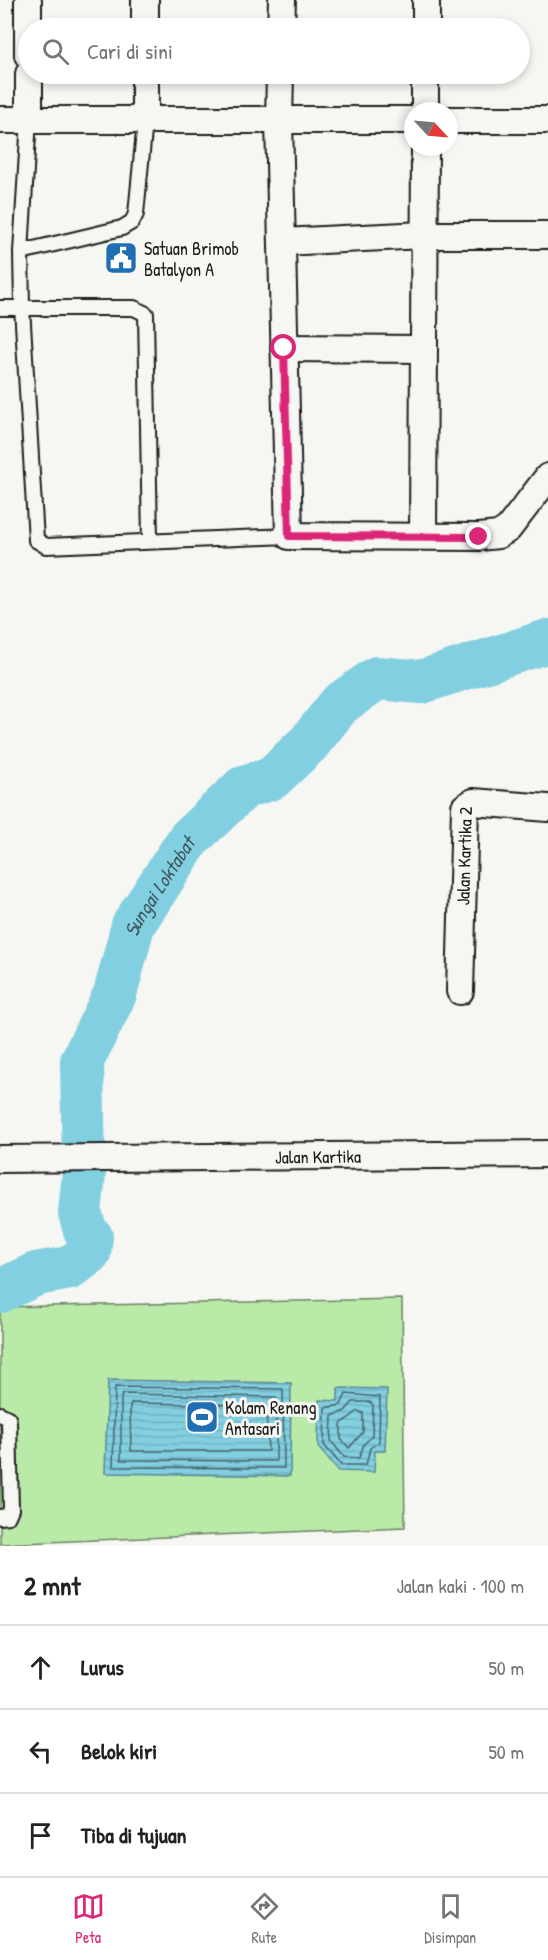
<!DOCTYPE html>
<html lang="id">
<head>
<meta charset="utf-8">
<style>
	:root { --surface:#fff; --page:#f6f6f6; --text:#222; --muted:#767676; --line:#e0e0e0; --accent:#db2777 }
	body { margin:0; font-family:"Patrick Hand",sans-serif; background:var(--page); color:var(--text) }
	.compass { position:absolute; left:404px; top:102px; width:54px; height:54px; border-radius:50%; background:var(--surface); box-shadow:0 3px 9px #0003; rotate:116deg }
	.stop { position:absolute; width:18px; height:18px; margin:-14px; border:4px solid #db2777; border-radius:50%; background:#fff }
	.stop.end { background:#db2777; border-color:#fff; box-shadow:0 2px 6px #0008 }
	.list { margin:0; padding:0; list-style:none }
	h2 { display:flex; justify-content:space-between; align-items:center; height:78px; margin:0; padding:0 24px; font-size:26px }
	h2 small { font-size:20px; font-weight:400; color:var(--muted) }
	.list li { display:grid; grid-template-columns:39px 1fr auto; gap:18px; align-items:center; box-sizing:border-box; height:84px; padding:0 24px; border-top:2px solid var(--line) }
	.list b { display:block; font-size:22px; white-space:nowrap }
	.list em { font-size:20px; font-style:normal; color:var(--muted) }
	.icon { flex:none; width:33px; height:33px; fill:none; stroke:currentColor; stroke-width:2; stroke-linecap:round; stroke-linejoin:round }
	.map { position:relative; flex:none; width:548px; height:1546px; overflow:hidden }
	.search { position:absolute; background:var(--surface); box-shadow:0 3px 9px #0003; left:18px; right:18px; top:18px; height:66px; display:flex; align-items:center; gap:15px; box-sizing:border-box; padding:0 21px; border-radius:33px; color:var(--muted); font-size:22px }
	.sheet { height:330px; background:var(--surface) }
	nav { display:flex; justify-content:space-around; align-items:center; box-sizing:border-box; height:84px; border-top:2px solid var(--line); background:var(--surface); font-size:16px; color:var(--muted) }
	nav a { display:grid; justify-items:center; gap:3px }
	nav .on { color:var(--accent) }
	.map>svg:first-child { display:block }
</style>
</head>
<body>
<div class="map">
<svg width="548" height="1546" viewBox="0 0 548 1546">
	<defs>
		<pattern id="water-rules" width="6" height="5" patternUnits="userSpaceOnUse" patternTransform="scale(1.5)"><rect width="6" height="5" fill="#82cfe1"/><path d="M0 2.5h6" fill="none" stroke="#70b1c0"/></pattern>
	</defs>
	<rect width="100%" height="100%" fill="#f6f6f2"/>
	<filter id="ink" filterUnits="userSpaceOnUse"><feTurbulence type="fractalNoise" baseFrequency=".0167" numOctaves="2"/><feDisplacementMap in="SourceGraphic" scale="12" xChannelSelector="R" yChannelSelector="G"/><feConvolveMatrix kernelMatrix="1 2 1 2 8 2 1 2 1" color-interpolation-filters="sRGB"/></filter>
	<g filter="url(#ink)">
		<path fill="#baeaa8" stroke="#6b8362" stroke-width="1.5" d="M402 1299 405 1527 0 1544V1307Z"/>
		<g fill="url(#water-rules)" stroke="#598792" stroke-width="1.5">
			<path d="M108 1380 291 1383 290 1476 105 1473Z"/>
			<path d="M338 1388 387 1389 385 1451H375L374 1472 338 1471 318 1447 319 1400 338 1401Z"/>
		</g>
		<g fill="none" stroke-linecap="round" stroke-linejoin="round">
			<g stroke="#45646b" stroke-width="1.5">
				<path d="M115 1387 283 1389 284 1468 113 1467Z"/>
				<path d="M123 1394 276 1397V1461L121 1460V1397Z"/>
				<path d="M346 1394 380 1397 379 1442 370 1448 366 1465H341L324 1445 325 1408 341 1405Z"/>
				<path d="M353 1402H370L373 1405 372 1436 364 1444 359 1458 344 1457 331 1441 332 1416 345 1411Z"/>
				<path d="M132 1403 266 1405 268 1451H131L130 1406Z"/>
				<path d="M358 1411 363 1413V1432L349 1448 341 1439V1424Z"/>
			</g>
			<path stroke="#82cfe1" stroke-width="44" id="s1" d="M0 1291 36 1274 70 1268 89 1253 91 1237 85 1230 80 1213 84 1173 82 1061 115 994 133 925 189 839 244 787 272 778 309 743 340 704 377 678 421 682 548 641"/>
			<g stroke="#1c1c1c" stroke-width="18">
				<g id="service">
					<path d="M29 119 21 252 22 307 36 540 46 546 289 536"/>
					<path d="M21 252 122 228 132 222 136 214 145 121"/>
					<path d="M0 308H134L146 314 150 541"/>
					<path d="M0 1414 8 1418 9 1422 11 1509 8 1516 0 1517"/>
				</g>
			</g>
			<g stroke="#1c1c1c" stroke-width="30">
				<g id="minor">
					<path d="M28 0V55"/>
					<path d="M145 0V28"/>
					<path d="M281 28 282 0"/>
					<path d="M426 28V0"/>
					<path d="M29 74V119"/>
					<path d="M145 74V121"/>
					<path d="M280 74 279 121 289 536 479 537 498 535 508 529 548 477"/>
					<path d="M425 111V74"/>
					<path d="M0 120H413"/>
					<path d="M449 120H548"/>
					<path d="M282 242 424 235H548"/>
					<path d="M284 348 424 349"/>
					<path d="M423 535 425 147"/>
					<path id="s2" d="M460 991 465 807 473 802 548 808"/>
					<path id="s3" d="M0 1159 548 1154"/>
				</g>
			</g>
			<use href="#service" stroke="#f6f6f2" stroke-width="14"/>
			<use href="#minor" stroke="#f6f6f2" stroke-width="26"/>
		</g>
	</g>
	<g fill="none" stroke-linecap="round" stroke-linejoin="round" filter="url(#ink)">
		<path stroke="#db2777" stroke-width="8" d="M284 348 289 536 479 537"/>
	</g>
	<defs>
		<g id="civic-square" transform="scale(1.725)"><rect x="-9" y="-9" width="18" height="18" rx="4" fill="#1f6fb2" stroke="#f6f6f2"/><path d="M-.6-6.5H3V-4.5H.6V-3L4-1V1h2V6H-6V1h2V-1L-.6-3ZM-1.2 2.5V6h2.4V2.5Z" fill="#fff"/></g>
		<g id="stadium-square" transform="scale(1.725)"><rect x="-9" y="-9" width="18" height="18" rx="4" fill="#1f6fb2" stroke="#f6f6f2"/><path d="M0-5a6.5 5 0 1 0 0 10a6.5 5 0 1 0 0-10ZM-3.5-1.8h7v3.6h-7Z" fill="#fff"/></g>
	</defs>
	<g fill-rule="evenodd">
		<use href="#civic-square" x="121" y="258"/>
		<use href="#stadium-square" x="202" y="1417"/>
	</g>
	<g text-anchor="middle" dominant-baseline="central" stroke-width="6" stroke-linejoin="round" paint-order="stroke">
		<g font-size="18" fill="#1c1c1c" stroke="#f6f6f2" text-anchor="start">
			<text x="144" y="248">Satuan Brimob<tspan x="144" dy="21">Batalyon A</tspan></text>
			<text x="225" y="1407">Kolam Renang<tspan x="225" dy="21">Antasari</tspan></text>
		</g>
		<g font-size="18" fill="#1c1c1c" stroke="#f6f6f2">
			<text stroke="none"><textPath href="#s2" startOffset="135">Jalan Kartika 2</textPath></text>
			<text stroke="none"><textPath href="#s3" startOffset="318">Jalan Kartika</textPath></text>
		</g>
		<g font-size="20" font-style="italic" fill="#405b61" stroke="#f6f6f2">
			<text stroke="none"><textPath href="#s1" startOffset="486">Sungai Loktabat</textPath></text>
		</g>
	</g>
</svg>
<svg class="compass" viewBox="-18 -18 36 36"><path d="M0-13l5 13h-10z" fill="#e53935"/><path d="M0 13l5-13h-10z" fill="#767676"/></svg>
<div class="stop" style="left:284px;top:348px"></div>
<div class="stop end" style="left:479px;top:537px"></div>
<div class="search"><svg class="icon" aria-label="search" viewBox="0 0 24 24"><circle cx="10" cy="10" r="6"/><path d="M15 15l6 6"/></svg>Cari di sini</div>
</div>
<section class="sheet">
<h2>2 mnt<small>Jalan kaki · 100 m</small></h2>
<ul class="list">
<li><svg class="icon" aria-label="ahead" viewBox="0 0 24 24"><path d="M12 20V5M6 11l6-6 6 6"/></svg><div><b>Lurus</b></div><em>50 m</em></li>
<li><svg class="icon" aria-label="left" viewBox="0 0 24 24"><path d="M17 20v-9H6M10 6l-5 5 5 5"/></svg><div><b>Belok kiri</b></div><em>50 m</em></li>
<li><svg class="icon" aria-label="arrive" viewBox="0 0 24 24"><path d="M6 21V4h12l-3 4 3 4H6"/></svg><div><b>Tiba di tujuan</b></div></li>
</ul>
</section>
<nav>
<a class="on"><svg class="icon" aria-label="map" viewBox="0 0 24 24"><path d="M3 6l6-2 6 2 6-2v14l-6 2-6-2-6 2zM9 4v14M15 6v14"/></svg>Peta</a>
<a><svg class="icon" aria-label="directions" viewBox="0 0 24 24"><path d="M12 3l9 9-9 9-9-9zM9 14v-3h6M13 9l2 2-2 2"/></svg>Rute</a>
<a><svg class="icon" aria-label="saved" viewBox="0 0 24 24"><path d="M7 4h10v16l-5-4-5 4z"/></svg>Disimpan</a>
</nav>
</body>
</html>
